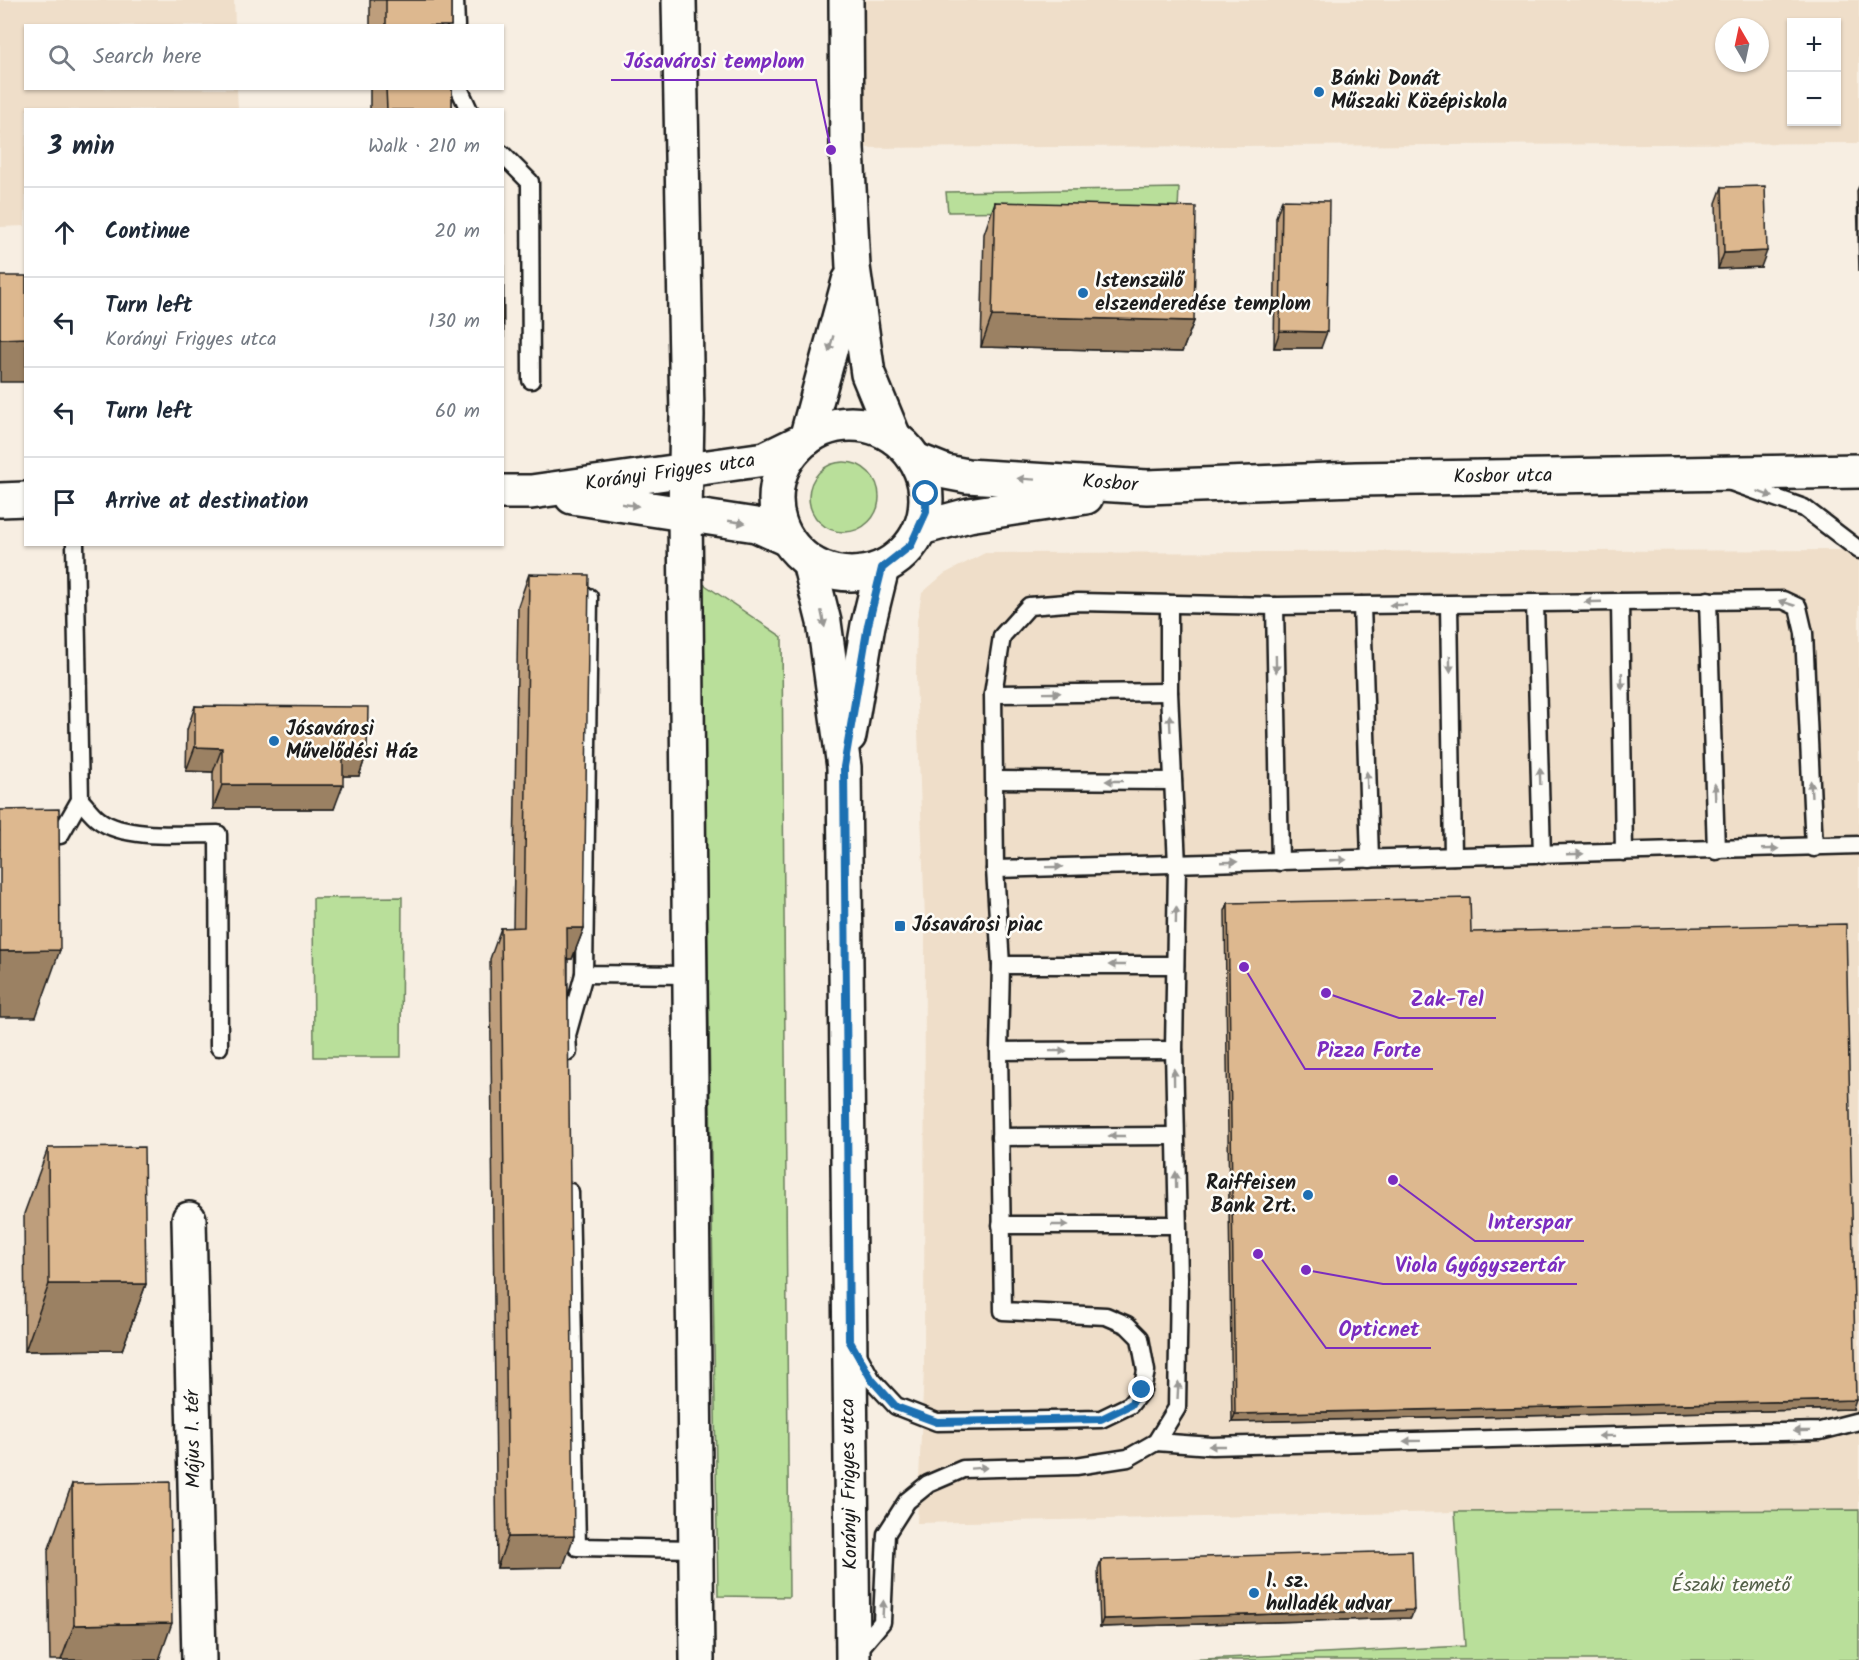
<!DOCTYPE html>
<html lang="en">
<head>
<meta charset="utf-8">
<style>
	:root { --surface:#fff; --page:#f2f2f3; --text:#1f2937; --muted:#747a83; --line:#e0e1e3 }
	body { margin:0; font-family:Kalam,sans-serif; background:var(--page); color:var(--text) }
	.controls { position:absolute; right:18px; top:18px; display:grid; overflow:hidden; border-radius:0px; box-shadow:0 2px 4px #0004 }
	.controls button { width:54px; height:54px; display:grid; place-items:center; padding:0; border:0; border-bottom:2px solid var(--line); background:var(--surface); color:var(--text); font:30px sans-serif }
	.compass { position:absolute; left:1715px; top:18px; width:54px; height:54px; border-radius:50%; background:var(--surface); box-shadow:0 2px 4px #0004; rotate:351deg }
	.stop { position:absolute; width:18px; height:18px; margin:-14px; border:4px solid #1f6fb2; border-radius:50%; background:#fff }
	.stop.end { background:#1f6fb2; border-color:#fff; box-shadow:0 2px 6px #0008 }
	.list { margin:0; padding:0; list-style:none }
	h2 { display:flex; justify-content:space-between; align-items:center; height:78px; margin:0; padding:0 24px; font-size:26px }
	h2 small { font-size:20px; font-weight:400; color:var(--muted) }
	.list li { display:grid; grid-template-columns:39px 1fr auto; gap:18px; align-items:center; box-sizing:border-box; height:90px; padding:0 24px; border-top:2px solid var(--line) }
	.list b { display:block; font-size:22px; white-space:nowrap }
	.list p { margin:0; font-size:20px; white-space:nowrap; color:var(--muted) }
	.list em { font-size:20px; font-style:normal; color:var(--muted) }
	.icon { flex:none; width:33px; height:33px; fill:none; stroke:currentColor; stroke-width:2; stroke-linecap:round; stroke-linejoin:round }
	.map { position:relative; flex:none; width:1859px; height:1660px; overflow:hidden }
	.search { position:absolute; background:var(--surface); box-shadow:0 2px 4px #0004; left:24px; top:24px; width:480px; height:66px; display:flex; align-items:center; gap:15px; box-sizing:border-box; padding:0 21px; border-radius:0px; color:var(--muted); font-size:22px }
	.panel { position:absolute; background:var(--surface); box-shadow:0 2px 4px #0004; left:24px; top:108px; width:480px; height:438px; border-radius:0px }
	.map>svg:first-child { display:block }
</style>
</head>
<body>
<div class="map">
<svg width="1859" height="1660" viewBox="0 0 1859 1660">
	<rect width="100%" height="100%" fill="#f7eee2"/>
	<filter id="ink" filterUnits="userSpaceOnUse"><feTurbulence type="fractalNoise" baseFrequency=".0167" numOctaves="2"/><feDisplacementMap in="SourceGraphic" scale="12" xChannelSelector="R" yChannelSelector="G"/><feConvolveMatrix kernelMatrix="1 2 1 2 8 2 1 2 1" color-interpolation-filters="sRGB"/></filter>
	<g filter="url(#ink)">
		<g fill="#efdec9" fill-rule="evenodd">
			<path d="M0 0H234L235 25 26 26V88L237 89 238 109 26 110 25 226 0 227Z"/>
			<path d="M846 0H1859V143L847 148ZM1792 22H1836V122H1792ZM1724 27H1760V63H1724Z"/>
			<path d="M1859 550V1510L1455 1512 917 1523 924 1369 925 919 916 677 917 620 922 593 944 574 985 553Z"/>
		</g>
		<g fill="#b9df9a" stroke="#6a7e5b" stroke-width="1.5">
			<path d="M1179 188 1178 210 948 212 946 192Z"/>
			<circle cx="844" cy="497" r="35"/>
			<path d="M702 583 782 637 789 1597 718 1596Z"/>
			<path d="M402 897 401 1057H314L313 898Z"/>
			<path d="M1859 1510V1660H1185L1465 1646 1455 1512Z"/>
		</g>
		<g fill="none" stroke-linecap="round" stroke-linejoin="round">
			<g stroke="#1c1c1c" stroke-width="21">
				<g id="service">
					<path d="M455 0 456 26"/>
					<path d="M459 88 469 110"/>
					<path d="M502 154 530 182 531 380"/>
					<path d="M1731 482 1804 508 1859 550"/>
					<path d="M589 597 584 974 691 975"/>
					<path d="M1708 600 1716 851"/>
					<path d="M1620 602 1624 852"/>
					<path d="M1535 604 1542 855"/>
					<path d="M1362 605 1370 859"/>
					<path d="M1449 605 1453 856"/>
					<path d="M1275 606 1280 862"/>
					<path d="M993 694 1169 692"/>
					<path d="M995 780 1173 781"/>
					<path d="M80 800C86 806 92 815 99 820 126 840 185 834 218 834L219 1047"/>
					<path d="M0 840 60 835 80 800 75 544"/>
					<path d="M995 869 1859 845"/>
					<path d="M1001 965H1175"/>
					<path d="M999 1051 1174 1050"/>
					<path d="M568 1052 567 1035 584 974"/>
					<path d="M1000 1137 1175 1136"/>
					<path d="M570 1192 577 1547 697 1549"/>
					<path d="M1001 1225H1177"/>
					<path d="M857 1353 872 1380 896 1406 937 1422 1101 1419 1130 1405 1142 1390 1146 1371 1140 1338 1127 1325 1106 1316 1003 1311 999 1051 1001 965 995 869 993 694 1002 636 1029 606 1078 602 1275 606 1783 600 1798 607 1804 633 1814 848"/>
					<path d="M1156 1442 1212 1446 1820 1431 1859 1421"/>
					<path d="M855 1654 882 1622 886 1534 907 1501 928 1484 963 1469 1076 1466 1128 1458 1156 1442 1177 1408 1179 1279 1174 1050 1177 865 1169 692V604"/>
				</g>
			</g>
			<g stroke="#1c1c1c" stroke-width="38">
				<g id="minor">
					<path d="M679 0 687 415 685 513 697 1660"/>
					<path d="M916 460 946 472 967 476 1147 487 1356 479 1859 471"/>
					<path d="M502 492H531L765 459 806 439"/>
					<path d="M572 497 756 525 787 539"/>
					<path d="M0 500 26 499"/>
					<path d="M921 528 969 515 1086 497"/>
					<path d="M189 1219 199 1660"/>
				</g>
			</g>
			<g stroke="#1c1c1c" stroke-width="38">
				<g id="tertiary">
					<path d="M846 0 847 148 853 267 868 374 894 437"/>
					<circle cx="851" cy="499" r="75"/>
					<path d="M806 439 849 281"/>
					<path d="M809 562 824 622 844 767 853 1660"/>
					<path d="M849 736 868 625 882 568"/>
				</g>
			</g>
			<use href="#service" stroke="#fdfcf7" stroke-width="16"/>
			<use href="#minor" stroke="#fdfcf7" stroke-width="33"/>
			<use href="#tertiary" stroke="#fdfcf7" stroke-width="33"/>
		</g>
		<g fill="#be9e7b" stroke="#1c1c1c" stroke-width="1.5">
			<rect x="370" y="0" width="81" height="26"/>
			<rect x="370" y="88" width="82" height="22"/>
			<path d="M1859 186V272L1857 191Z"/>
			<path d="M1722 187 1761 267 1718 269 1716 203Z"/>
			<path d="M1282 200 1321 348H1274L1276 217Z"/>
			<path d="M995 202 1194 321 1182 352 981 347 984 234Z"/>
			<path d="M529 574 584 928 572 959H568L563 1567 497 1568 490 959 501 928H513L518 606Z"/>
			<path d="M195 706 367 752 359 776H343L334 809H213V772L186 771 187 730Z"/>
			<path d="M1228 903 1471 932 1853 1409 1232 1422 1225 911Z"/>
			<path d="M48 1148 146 1284 122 1350 25 1351 24 1214Z"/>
			<path d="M72 1484 159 1660H50L48 1551Z"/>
			<path d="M1101 1560 1411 1618 1100 1627 1098 1569Z"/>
		</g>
		<g fill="#9b8164" stroke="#1c1c1c" stroke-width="1.5">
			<path d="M1767 251 1761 267 1718 269 1724 253Z"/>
			<path d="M992 316 1194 321 1182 352 981 347Z"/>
			<path d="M1280 331 1327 332 1321 348H1274Z"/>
			<path d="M26 338V382H0V339Z"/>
			<path d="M195 747 222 748 213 772 186 771Z"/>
			<path d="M343 752H367L359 776H335Z"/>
			<path d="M222 785H343L334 809H213Z"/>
			<path d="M567 928H584L572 959H556Z"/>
			<path d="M60 950 36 1017H0V951Z"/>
			<path d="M49 1284H146L122 1350 25 1351Z"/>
			<path d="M1856 1400 1853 1409 1232 1422 1235 1414Z"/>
			<path d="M574 1536 563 1567 497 1568 508 1537Z"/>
			<path d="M1414 1610 1411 1618 1100 1627 1103 1619Z"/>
			<path d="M172 1623 159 1660H61L74 1625Z"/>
		</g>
		<g fill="#ddb88f" stroke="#1c1c1c" stroke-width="1.5">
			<rect x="386" y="0" width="65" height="26"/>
			<path d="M386 88H452V110H387Z"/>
			<path d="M502 135H503L504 372H502Z"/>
			<path d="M1765 186 1767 251 1724 253 1722 187Z"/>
			<path d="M1282 200 1329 201 1327 332 1280 331Z"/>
			<path d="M995 202 1196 207 1194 321 992 316Z"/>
			<path d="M0 276H26V338L0 339Z"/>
			<path d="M529 574 589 575 584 928H567L574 1536 508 1537 501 928 524 927Z"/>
			<path d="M195 706 368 707 367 752H343V785H222V748L195 747Z"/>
			<path d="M59 809 60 950 0 951V810Z"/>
			<path d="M1470 898 1471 932 1846 924 1856 1400 1235 1414 1228 903Z"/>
			<path d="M144 1147 146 1284H49L48 1148Z"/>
			<path d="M170 1482 172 1623 74 1625 72 1484Z"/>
			<path d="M1412 1551 1414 1610 1103 1619 1101 1560Z"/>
		</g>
		<defs><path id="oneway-solid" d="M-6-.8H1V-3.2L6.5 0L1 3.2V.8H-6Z" transform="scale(1.5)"/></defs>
		<g fill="#989794">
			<use href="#oneway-solid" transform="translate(831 344) rotate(106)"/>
			<use href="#oneway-solid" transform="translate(1026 479) rotate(-176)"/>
			<use href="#oneway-solid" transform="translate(1765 494) rotate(20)"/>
			<use href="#oneway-solid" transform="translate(630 505) rotate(8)"/>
			<use href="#oneway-solid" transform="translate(737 522) rotate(8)"/>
			<use href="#oneway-solid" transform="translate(1593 602) rotate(178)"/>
			<use href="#oneway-solid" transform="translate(1787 603) rotate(-162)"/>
			<use href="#oneway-solid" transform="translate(1398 605) rotate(180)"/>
			<use href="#oneway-solid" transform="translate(823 619) rotate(78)"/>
			<use href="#oneway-solid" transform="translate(1276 664) rotate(89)"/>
			<use href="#oneway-solid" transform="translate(1450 664) rotate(89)"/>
			<use href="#oneway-solid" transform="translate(1622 681) rotate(89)"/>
			<use href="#oneway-solid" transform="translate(1052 693) rotate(-1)"/>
			<use href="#oneway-solid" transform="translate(1170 723) rotate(-93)"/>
			<use href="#oneway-solid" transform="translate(1540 776) rotate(-92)"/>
			<use href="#oneway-solid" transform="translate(1367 780) rotate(-92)"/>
			<use href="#oneway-solid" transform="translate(1114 781) rotate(-180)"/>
			<use href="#oneway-solid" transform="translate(1811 789) rotate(-93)"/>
			<use href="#oneway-solid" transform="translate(1715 792) rotate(-92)"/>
			<use href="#oneway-solid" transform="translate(1770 849) rotate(-2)"/>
			<use href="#oneway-solid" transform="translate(1575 854) rotate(-2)"/>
			<use href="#oneway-solid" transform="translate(1338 860) rotate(-2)"/>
			<use href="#oneway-solid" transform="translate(1229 862) rotate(-2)"/>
			<use href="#oneway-solid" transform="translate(1054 867) rotate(-1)"/>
			<use href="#oneway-solid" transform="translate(1176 915) rotate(-89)"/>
			<use href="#oneway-solid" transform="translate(1117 965) rotate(180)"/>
			<use href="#oneway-solid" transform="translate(1058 1051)"/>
			<use href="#oneway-solid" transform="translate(1174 1077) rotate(-91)"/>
			<use href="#oneway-solid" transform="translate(1117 1136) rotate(180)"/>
			<use href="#oneway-solid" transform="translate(1176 1180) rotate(-91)"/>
			<use href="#oneway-solid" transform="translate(1060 1225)"/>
			<use href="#oneway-solid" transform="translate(1178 1390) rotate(-87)"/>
			<use href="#oneway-solid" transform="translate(1802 1431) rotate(179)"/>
			<use href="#oneway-solid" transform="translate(1607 1436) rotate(179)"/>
			<use href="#oneway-solid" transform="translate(1412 1441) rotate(179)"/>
			<use href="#oneway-solid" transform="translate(1217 1446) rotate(180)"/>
			<use href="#oneway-solid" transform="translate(979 1468) rotate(-4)"/>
			<use href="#oneway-solid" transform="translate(883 1609) rotate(-87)"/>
		</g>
	</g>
	<g fill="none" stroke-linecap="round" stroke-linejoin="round" filter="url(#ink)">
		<path stroke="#1f6fb2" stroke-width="8" d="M926 494V512L911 545 882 568 868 625 844 767 849 1340 872 1380 896 1407 937 1422 1101 1419 1130 1405 1142 1390"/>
	</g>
	<g fill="#1f6fb2" stroke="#fdfcf7" stroke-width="2">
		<circle cx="1319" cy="92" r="6"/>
		<circle cx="1083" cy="293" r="6"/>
		<circle cx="274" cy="741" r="6"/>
		<rect x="894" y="920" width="12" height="12" rx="3"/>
		<circle cx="1308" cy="1195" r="6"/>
		<circle cx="1254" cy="1593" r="6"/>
	</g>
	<g text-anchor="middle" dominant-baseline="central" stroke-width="5" stroke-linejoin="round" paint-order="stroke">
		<g font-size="20" font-weight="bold" fill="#1c1c1c" stroke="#fdfcf7" text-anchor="start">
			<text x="1331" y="80">Bánki Donát<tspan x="1331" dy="23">Műszaki Középiskola</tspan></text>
			<text x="1095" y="282">Istenszülő<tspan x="1095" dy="23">elszenderedése templom</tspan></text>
			<text x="286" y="730">Jósavárosi<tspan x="286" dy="23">Művelődési Ház</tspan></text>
			<text x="912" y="926">Jósavárosi piac</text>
			<text x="1296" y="1184" text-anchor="end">Raiffeisen<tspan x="1296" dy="23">Bank Zrt.</tspan></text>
			<text x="1266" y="1582">1. sz.<tspan x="1266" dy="23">hulladék udvar</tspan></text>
		</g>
		<g font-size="20" fill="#1c1c1c" stroke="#fdfcf7">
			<text transform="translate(670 473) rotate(-8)">Korányi Frigyes utca</text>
			<text transform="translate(1503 477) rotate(-1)">Kosbor utca</text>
			<text transform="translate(1110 484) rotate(4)">Kosbor</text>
			<text transform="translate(194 1439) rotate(-91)">Május 1. tér</text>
			<text transform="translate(850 1484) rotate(-91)">Korányi Frigyes utca</text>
		</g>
		<g font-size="20" fill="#536048" stroke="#fdfcf7">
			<text x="1731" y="1586">Északi temető</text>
		</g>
	</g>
	<path fill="none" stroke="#7b2cbf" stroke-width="2" d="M831 150L816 80H611M1326 993L1399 1018H1496M1244 967L1305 1069H1433M1393 1180L1475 1241H1584M1306 1270L1383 1284H1577M1258 1254L1326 1348H1431"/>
	<g fill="#7b2cbf" stroke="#fdfcf7" stroke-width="2">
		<circle cx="831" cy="150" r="6"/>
		<circle cx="1326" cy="993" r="6"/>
		<circle cx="1244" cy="967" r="6"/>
		<circle cx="1393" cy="1180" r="6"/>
		<circle cx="1306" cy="1270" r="6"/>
		<circle cx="1258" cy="1254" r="6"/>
	</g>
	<g font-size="21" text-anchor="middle" font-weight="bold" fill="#7b2cbf" stroke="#fdfcf7" stroke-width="5" stroke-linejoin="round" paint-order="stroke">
		<text x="714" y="68">Jósavárosi templom</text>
		<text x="1447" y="1006">Zak-Tel</text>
		<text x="1369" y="1057">Pizza Forte</text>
		<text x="1530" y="1229">Interspar</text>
		<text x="1480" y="1272">Viola Gyógyszertár</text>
		<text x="1379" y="1336">Opticnet</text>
	</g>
</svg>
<div class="controls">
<button>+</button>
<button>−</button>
</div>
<svg class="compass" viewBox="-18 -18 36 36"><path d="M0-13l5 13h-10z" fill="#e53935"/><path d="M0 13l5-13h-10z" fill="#747a83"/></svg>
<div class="stop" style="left:926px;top:494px"></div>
<div class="stop end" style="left:1142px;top:1390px"></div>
<div class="search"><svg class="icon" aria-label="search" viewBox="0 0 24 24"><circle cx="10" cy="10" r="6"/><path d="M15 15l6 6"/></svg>Search here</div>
<section class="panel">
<h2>3 min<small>Walk · 210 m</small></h2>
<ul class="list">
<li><svg class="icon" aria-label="ahead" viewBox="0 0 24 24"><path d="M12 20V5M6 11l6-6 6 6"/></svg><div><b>Continue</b></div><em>20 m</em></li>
<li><svg class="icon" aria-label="left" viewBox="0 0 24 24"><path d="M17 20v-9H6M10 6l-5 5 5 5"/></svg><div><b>Turn left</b><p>Korányi Frigyes utca</p></div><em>130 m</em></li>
<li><svg class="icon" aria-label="left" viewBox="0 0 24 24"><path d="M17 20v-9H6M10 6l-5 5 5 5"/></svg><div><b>Turn left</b></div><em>60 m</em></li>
<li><svg class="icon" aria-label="arrive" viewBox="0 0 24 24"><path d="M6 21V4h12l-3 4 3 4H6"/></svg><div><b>Arrive at destination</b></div></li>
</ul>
</section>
</div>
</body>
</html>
